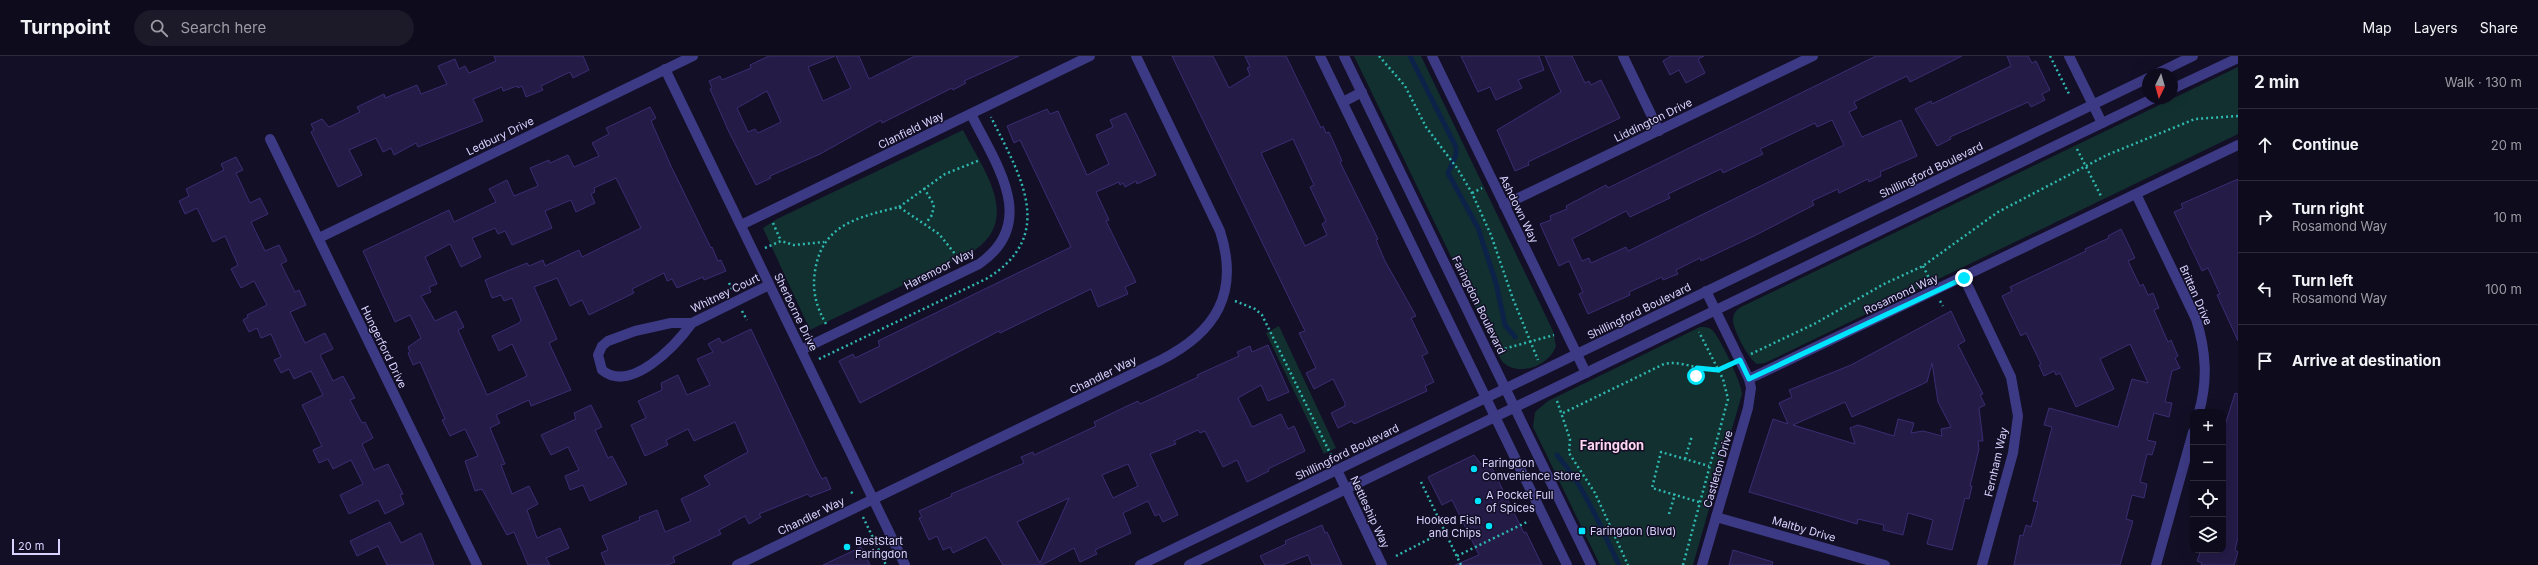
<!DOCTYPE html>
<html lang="en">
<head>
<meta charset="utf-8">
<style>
	:root { --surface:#0e0b1c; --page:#1c1929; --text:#f1f3f6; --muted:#9b9ba3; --line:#2e2b3b }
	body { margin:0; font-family:Inter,sans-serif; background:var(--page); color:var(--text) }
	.controls { position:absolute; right:12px; bottom:12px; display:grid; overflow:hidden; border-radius:8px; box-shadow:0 4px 16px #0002 }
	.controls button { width:36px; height:36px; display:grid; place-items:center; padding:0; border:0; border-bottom:1px solid var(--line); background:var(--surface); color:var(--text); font:20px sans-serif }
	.compass { position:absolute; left:2142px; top:12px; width:36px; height:36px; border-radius:50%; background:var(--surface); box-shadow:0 4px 16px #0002; rotate:185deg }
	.scale { position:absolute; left:12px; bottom:10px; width:48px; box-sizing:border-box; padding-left:4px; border:2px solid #d9d4ff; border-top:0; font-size:11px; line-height:14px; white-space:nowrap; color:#d9d4ff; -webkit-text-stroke:3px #130f26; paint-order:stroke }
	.stop { position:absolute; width:12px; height:12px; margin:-9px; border:3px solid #00e5ff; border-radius:50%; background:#fff }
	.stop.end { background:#00e5ff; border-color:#fff; box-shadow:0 1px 4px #0008 }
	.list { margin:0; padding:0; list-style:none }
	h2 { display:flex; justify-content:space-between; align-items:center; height:52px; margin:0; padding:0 16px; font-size:17px }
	h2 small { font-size:13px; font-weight:400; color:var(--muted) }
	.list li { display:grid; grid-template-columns:26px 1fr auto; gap:12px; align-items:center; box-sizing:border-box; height:72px; padding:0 16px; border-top:1px solid var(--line) }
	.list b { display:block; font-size:15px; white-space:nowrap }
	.list p { margin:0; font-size:13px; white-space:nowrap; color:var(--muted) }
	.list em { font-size:13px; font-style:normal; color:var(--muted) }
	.icon { flex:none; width:22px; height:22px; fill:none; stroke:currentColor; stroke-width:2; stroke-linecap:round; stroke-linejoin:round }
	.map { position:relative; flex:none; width:2238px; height:509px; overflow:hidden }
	header { display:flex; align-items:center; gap:24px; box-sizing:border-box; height:56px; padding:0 20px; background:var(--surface); border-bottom:1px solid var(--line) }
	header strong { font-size:19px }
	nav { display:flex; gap:22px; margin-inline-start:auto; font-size:14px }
	.search { width:280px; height:36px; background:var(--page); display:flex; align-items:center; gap:10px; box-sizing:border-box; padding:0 14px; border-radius:22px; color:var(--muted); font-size:15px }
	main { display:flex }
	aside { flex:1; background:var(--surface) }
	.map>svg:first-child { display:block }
</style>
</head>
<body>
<header>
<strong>Turnpoint</strong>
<div class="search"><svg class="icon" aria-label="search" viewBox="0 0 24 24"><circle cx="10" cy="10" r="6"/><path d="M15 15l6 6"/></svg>Search here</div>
<nav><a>Map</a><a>Layers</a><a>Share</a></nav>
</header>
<main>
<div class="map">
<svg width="2238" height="509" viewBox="0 0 2238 509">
	<rect width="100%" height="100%" fill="#130f26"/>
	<g fill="#12302f">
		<path d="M1354 0H1421L1553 275 1556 290C1549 311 1515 322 1501 304Z"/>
		<path d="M2238 11V78L1765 307 1757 308C1749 304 1733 274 1733 264 1733 258 1736 254 1741 251Z"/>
		<path d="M963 74C983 114 1023 163 972 196L810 274 763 172 777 163Z"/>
		<path d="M1279 270 1336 392 1324 398 1266 277Z"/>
		<path d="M1700 271C1705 271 1709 271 1712 274 1720 281 1742 328 1742 338L1693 509H1600L1533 371 1535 356 1548 345Z"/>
	</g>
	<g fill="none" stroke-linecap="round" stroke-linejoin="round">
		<g stroke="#0c2248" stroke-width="5">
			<path d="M1410 0 1456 91V99L1448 117 1478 172 1496 227 1505 269 1515 281"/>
			<path d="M1557 399C1586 433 1600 470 1619 509"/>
		</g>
	</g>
	<g fill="#241b47" stroke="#3b2d73" fill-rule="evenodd">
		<path d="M494 0H583L589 14 573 22 570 16 541 30 543 34 526 41 522 30 518 32 517 30 503 35 502 31 473 43 483 65 418 91 416 87 394 99 391 92 383 96 376 82 349 94 362 119 338 131 311 76 314 74 311 68 322 63 329 71 360 56 357 51 384 38 385 42 417 29 421 38 447 28 438 10 455 3 459 13 465 10 469 17 496 5Z"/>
		<path d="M769 0H835L808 11 823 45 851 32 836 0H859L869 23 915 0H1019L964 25 966 27 953 34 952 32 882 67 881 64 820 98 770 120 771 122 756 129 729 76 710 33 712 32 709 25 720 20 722 24 751 12 750 9ZM767 35 781 66 758 77 755 73 748 76 737 52Z"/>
		<path d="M1172 0H1213L1229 32 1250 19 1247 12 1250 11 1245 0H1286L1321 72 1323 70 1326 77 1329 76 1342 105 1340 106 1378 183 1376 184 1385 205 1416 260 1411 262 1428 297 1422 300 1434 326 1425 330 1427 335 1354 368 1352 365 1338 372 1331 357 1345 350V347L1333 323 1314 333 1306 317 1316 312 1299 277 1305 275ZM1293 83 1314 129 1310 131 1326 165 1322 168 1327 179 1305 190 1261 97Z"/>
		<path d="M1461 0H1539L1544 14 1518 24 1522 32 1496 44 1490 31 1478 36Z"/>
		<path d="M1545 0H1572L1585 27 1589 25 1591 29 1601 24 1620 62 1528 106 1529 109 1515 115 1497 74 1561 36Z"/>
		<path d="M1671 0H1704L1698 3 1705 17 1686 27 1679 14 1670 19 1663 5Z"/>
		<path d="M1876 0H1962L1910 26 1907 20 1878 34 1854 46 1857 52 1849 56 1862 81 1901 64 1917 100 1880 116 1881 120 1869 126 1868 123 1839 137 1838 133 1812 145 1814 149 1756 179 1701 205 1700 202 1676 214 1678 218 1663 224 1662 221 1629 236 1630 239 1588 258 1579 238 1583 236 1569 205 1559 210 1540 168 1551 164 1550 160 1567 153 1566 150 1606 129 1608 132ZM1832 64 1844 89 1628 195 1626 191 1591 207 1589 202 1582 205 1572 183 1626 155 1630 161 1670 142 1668 138 1721 113 1723 117 1763 98 1760 93 1815 67 1817 71Z"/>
		<path d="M2007 0H2028L2032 7 2036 5 2050 34 2042 38 2045 44 2031 51 2028 46 1950 81 1951 83 1937 90 1915 53 1931 45 1932 48 2011 10Z"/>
		<path d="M650 51 656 62 651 65 671 110 711 192 712 191 718 205 721 204 726 215 704 224 703 221 677 232 672 223 667 225 664 217 632 233 634 237 589 259 582 244 570 250 557 222 534 231 557 283 549 287 571 334 531 350 529 344 496 359 500 367 490 372 505 408 501 409 512 438 529 430 538 448 527 454 537 482 560 472 569 492 546 502 550 509H528L514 476 507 479 482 433 475 435 465 405 478 400 465 373 450 380 442 364 445 363 420 306 413 309 408 297 410 296 408 291 421 282 410 259 395 266 363 195 449 154 454 166 496 146 489 133 507 124 514 140 538 130 530 112 549 104 550 107 568 99 574 111 599 100 592 87 609 78 606 72ZM616 122 641 172 582 201 579 194 545 210 543 204 529 210 527 207 485 224 492 242 501 239 504 245 512 242 521 264 519 267 492 280 499 295 512 288 527 320 487 339 458 274 464 271 456 255 435 265 421 240 431 236 429 231 437 228 425 201 450 188 461 211 481 201 472 182 495 172 498 178 505 175 512 189 552 172 545 155 571 144 576 156 595 147 591 138 595 136 594 132Z"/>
		<path d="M1047 53 1050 58 1058 55 1087 119 1109 108 1096 79 1113 71 1110 64 1126 57 1156 119 1137 128 1136 125 1125 131 1123 127 1120 129 1119 126 1096 136 1109 164 1106 165 1136 226 1125 231 1128 238 1098 251 1091 233 1000 277 999 275 860 347 839 305 853 298 855 302 880 290 878 285 1071 191 1020 84 1014 87 1007 70Z"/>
		<path d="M236 101 243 114 236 117 250 147 260 142 268 158 251 166 265 195 279 189 287 205 281 208 295 236 299 234 306 249 290 256 305 287 325 277 333 293 320 299 333 325 343 320 355 342 350 344 362 367 365 366 373 382 362 388 374 414 388 408 403 438 400 439 404 448 385 458 378 444 349 458 340 439 363 428 351 404 333 413 328 403 319 407 313 394 322 390 302 349 323 339 311 315 294 323 289 313 281 317 274 304 281 301 271 278 261 282 257 272 249 276 243 264 248 261 247 259 267 249 254 225 241 232 231 213 238 209 225 180 213 186 197 152 185 158 179 145 189 140 186 133 224 114 221 108Z"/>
		<path d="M2238 123V285L2217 239 2220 238 2208 212 2202 215 2174 156 2183 152 2181 148Z"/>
		<path d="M2121 173 2135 202 2128 205 2140 230 2143 228 2148 239 2153 237 2159 252 2154 254 2168 286 2171 284 2178 300 2175 302 2180 312 2172 315 2165 346 2172 347 2169 361 2154 357 2147 384 2156 386 2152 399 2147 398 2140 426 2147 428 2144 442 2132 439 2126 463 2133 465 2120 509H2014L2020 479 2023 480 2026 469 2031 471 2038 446 2033 445 2052 371 2044 369 2049 352 2118 371 2132 323 2148 327 2130 288 2100 303 2114 333 2076 351 2060 317 2056 319 2054 315 2044 320 2039 309 2041 308 2026 277 2021 280 2002 240 2012 235 2010 231 2086 195 2085 193 2109 182 2108 180Z"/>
		<path d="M1951 255 1965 285 1958 289 1983 338 1980 339 1985 349 1979 352 1983 385H1978L1979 393 1970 430H1972L1969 443 1965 442 1952 494 1927 488 1933 464 1908 457 1903 479 1883 474 1884 469 1858 463 1857 468 1749 436 1773 363 1788 368 1779 347 1792 341 1789 334 1851 309ZM1932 307 1938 346 1951 371 1941 373 1942 380 1923 375 1911 377 1914 367 1898 363 1894 380 1858 369 1850 372 1855 388 1793 369 1845 346 1852 361 1927 326Z"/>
		<path d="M751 273 815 410 822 423 826 421 831 433 810 441 808 438 759 458 761 461 749 468 745 460 719 474 721 478 673 501 675 506 668 509H606L601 497 608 494 602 480 640 464 639 461 657 454 665 476 691 465 681 443 710 429 704 420 748 396 735 366 694 385 688 373 666 384 668 389 645 400 631 369 646 362 638 345 662 334 661 327 678 319 687 339 710 329 697 303 713 296 708 288 719 282 722 287Z"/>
		<path d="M1268 289 1289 336 1268 345 1261 329 1238 342 1252 371 1281 358 1288 373 1294 370 1305 395 1268 413 1269 415 1247 426 1237 404 1223 411 1205 375 1200 377 1198 374 1174 385 1176 388 1150 398 1178 459 1163 466 1159 458 1155 460 1148 445 1123 457 1131 477 1095 494 1097 498 1080 506 1074 492 1042 509H1003L986 481 953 497 950 491 943 494 937 480 929 484 919 462 922 461 919 455 952 440 951 438 1024 407 1021 401 1033 396 1034 399 1096 370 1094 366 1125 351 1138 345 1140 348 1198 321 1197 319 1239 300 1237 296 1250 290 1252 296ZM1128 408 1138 430 1113 442 1102 419ZM1069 442 1040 507 1017 466Z"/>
		<path d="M2235 337 2238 338V481L2235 494 2238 496 2234 509H2201L2202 507 2197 505 2201 494H2223V376Z"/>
		<path d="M591 349 602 371 595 374 608 402 612 400 627 428 590 445 583 429 570 434 565 420 579 414 568 391 551 399 541 379 576 363 574 357Z"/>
		<path d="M1474 399 1481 408 1492 412 1524 477 1526 476 1542 509H1455L1479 499 1452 444 1442 449 1428 421Z"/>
		<path d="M390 466 401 487 421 477 434 509H387L378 490 357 500 350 485Z"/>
		<path d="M1322 469 1325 477 1327 476 1342 509H1312L1308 499 1282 509H1265L1260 500 1286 488 1285 485Z"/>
		<path d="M861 491 870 509H823Z"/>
		<path d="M1733 494 1773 506 1772 509H1729Z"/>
	</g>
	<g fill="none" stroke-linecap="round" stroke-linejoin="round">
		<g stroke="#2fb8b0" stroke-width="2.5" stroke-dasharray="2 3" stroke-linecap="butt">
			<path d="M1379 0 1405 30 1426 71 1457 112 1472 137 1491 179 1513 243 1538 304"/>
			<path d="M2050 0 2070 40"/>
			<path d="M2077 93 2101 140"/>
			<path d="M924 132 934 149 932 159 926 167"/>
			<path d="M1472 137 1482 132"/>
			<path d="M899 151 945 118 980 104"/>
			<path d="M773 167 781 185"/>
			<path d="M765 192 781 185 794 189 824 186"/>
			<path d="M1923 210 1930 224"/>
			<path d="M729 227 732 233"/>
			<path d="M1235 245 1255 253 1262 259 1331 399"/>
			<path d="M1940 245 1943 250"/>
			<path d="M742 255 747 264"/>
			<path d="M826 268C816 250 812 235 815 215 822 168 859 161 899 151L939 178 960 204"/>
			<path d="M1500 294 1554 279"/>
			<path d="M1751 298 1816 267 1884 228 1923 210 1998 156 2107 99 2195 63 2238 60"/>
			<path d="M819 303 986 223C1059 179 1019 118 991 61"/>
			<path d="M1696 320 1697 312"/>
			<path d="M1557 345 1570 383 1569 397 1595 437 1628 509"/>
			<path d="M1563 357 1664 308C1688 303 1703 321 1729 309"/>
			<path d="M1685 403 1692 380"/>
			<path d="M1421 426 1461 509"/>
			<path d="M851 436 855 439"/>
			<path d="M1699 446 1652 432 1661 396 1709 410"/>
			<path d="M1669 458 1675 438"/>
			<path d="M863 461 886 509"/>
			<path d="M1615 478 1625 473"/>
			<path d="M1396 500 1445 475"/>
			<path d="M1457 500 1529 465"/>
			<path d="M1683 509 1728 343 1723 323 1699 276"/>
		</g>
		<g stroke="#3d3a85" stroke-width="10">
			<path d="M1320 0 1567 509"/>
			<path d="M1344 0 1591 509"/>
			<path d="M1432 0 1586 317"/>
			<path d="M1623 0 1659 75"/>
			<path d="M2069 0 2102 67"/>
			<path d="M665 13 905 509"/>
			<path d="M2156 18 2193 0"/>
			<path d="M2172 33 2238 2"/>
			<path d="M1343 46 1362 36"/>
			<path d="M270 83 477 509"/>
			<path d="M2136 138 2196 263C2206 295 2208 324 2199 356"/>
			<path d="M1504 149 1813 0"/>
			<path d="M741 169 1090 0"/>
			<path d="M319 182 693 0"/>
			<path d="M1964 222 2011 321 2018 360 2013 397 1982 509"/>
			<path d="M1706 235 1749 323 2238 89"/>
			<path d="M692 267C676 289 631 338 602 314L598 299 602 290 608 285 635 275 671 267H692L769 229"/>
			<path d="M801 294 979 208C1040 166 995 107 971 58"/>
			<path d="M1337 414 1382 509"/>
			<path d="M1716 461 1885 509"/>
			<path d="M737 509 1161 304C1216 276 1240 237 1220 175L1136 0"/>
			<path d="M1140 509 2148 22"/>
			<path d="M1189 509 2154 42"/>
			<path d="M1702 509 1748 352 1751 332 1749 323"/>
			<path d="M2156 509 2193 376"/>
		</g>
	</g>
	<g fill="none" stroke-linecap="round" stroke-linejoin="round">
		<path stroke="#00e5ff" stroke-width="5" d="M1696 320 1697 312 1718 314 1740 304 1749 323 1964 222"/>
	</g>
	<g fill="#00e5ff" stroke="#130f26" stroke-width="1.5">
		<circle cx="1474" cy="413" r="4"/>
		<circle cx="1478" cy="445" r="4"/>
		<circle cx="1489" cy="470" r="4"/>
		<rect x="1578" y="471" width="8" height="8" rx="2"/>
		<circle cx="847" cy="491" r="4"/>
	</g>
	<g text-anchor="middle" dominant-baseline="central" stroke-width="3" stroke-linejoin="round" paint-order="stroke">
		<g font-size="11" fill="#d9d4ff" stroke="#130f26">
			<text transform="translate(1653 64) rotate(-26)">Liddington Drive</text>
			<text transform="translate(911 74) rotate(-26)">Clanfield Way</text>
			<text transform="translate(500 80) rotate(-26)">Ledbury Drive</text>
			<text transform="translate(1931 114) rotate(-26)">Shillingford Boulevard</text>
			<text transform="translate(1519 153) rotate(64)">Ashdown Way</text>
			<text transform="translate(939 213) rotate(-27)">Haremoor Way</text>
			<text transform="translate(725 237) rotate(-26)">Whitney Court</text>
			<text transform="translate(1901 238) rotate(-25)">Rosamond Way</text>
			<text transform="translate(2196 239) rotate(66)">Brittan Drive</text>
			<text transform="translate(1479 249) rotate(64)">Faringdon Boulevard</text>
			<text transform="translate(1639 255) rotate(-26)">Shillingford Boulevard</text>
			<text transform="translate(796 256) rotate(64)">Sherborne Drive</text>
			<text transform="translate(384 291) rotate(64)">Hungerford Drive</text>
			<text transform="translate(1103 319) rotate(-26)">Chandler Way</text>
			<text transform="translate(1347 396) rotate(-26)">Shillingford Boulevard</text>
			<text transform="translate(1996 406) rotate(-77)">Fernham Way</text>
			<text transform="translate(1718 413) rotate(-74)">Castleton Drive</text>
			<text transform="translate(1370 456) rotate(65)">Nettleship Way</text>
			<text transform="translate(811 460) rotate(-26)">Chandler Way</text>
			<text transform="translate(1804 473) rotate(16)">Maltby Drive</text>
		</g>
		<g font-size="11" fill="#d9d4ff" stroke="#130f26" text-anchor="start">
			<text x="1482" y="407">Faringdon<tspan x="1482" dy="13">Convenience Store</tspan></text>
			<text x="1486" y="439">A Pocket Full<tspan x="1486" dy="13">of Spices</tspan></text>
			<text x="1481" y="464" text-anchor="end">Hooked Fish<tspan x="1481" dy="13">and Chips</tspan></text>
			<text x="1590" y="475">Faringdon (Blvd)</text>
			<text x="855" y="485">BestStart<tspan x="855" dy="13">Faringdon</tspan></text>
		</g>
		<g font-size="13" font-weight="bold" fill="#ffd6f0" stroke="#130f26">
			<text x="1612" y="389">Faringdon</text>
		</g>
	</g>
</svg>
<div class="controls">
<button>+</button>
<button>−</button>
<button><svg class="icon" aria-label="locate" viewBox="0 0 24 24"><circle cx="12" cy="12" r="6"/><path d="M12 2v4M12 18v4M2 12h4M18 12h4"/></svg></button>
<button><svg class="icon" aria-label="layers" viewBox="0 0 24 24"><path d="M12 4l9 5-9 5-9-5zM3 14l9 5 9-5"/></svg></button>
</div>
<svg class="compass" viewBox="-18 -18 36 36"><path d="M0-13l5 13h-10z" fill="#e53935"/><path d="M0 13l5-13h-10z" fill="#9b9ba3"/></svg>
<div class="scale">20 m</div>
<div class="stop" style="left:1696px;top:320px"></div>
<div class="stop end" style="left:1964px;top:222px"></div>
</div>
<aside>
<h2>2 min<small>Walk · 130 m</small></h2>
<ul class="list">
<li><svg class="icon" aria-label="ahead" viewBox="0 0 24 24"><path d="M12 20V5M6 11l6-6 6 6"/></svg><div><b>Continue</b></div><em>20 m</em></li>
<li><svg class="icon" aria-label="right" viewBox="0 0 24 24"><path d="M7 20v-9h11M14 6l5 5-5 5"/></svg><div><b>Turn right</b><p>Rosamond Way</p></div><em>10 m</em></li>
<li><svg class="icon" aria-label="left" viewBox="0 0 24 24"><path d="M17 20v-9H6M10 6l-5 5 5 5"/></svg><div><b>Turn left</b><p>Rosamond Way</p></div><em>100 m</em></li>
<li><svg class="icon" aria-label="arrive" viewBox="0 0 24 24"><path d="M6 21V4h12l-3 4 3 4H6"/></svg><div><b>Arrive at destination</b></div></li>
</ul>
</aside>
</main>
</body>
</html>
